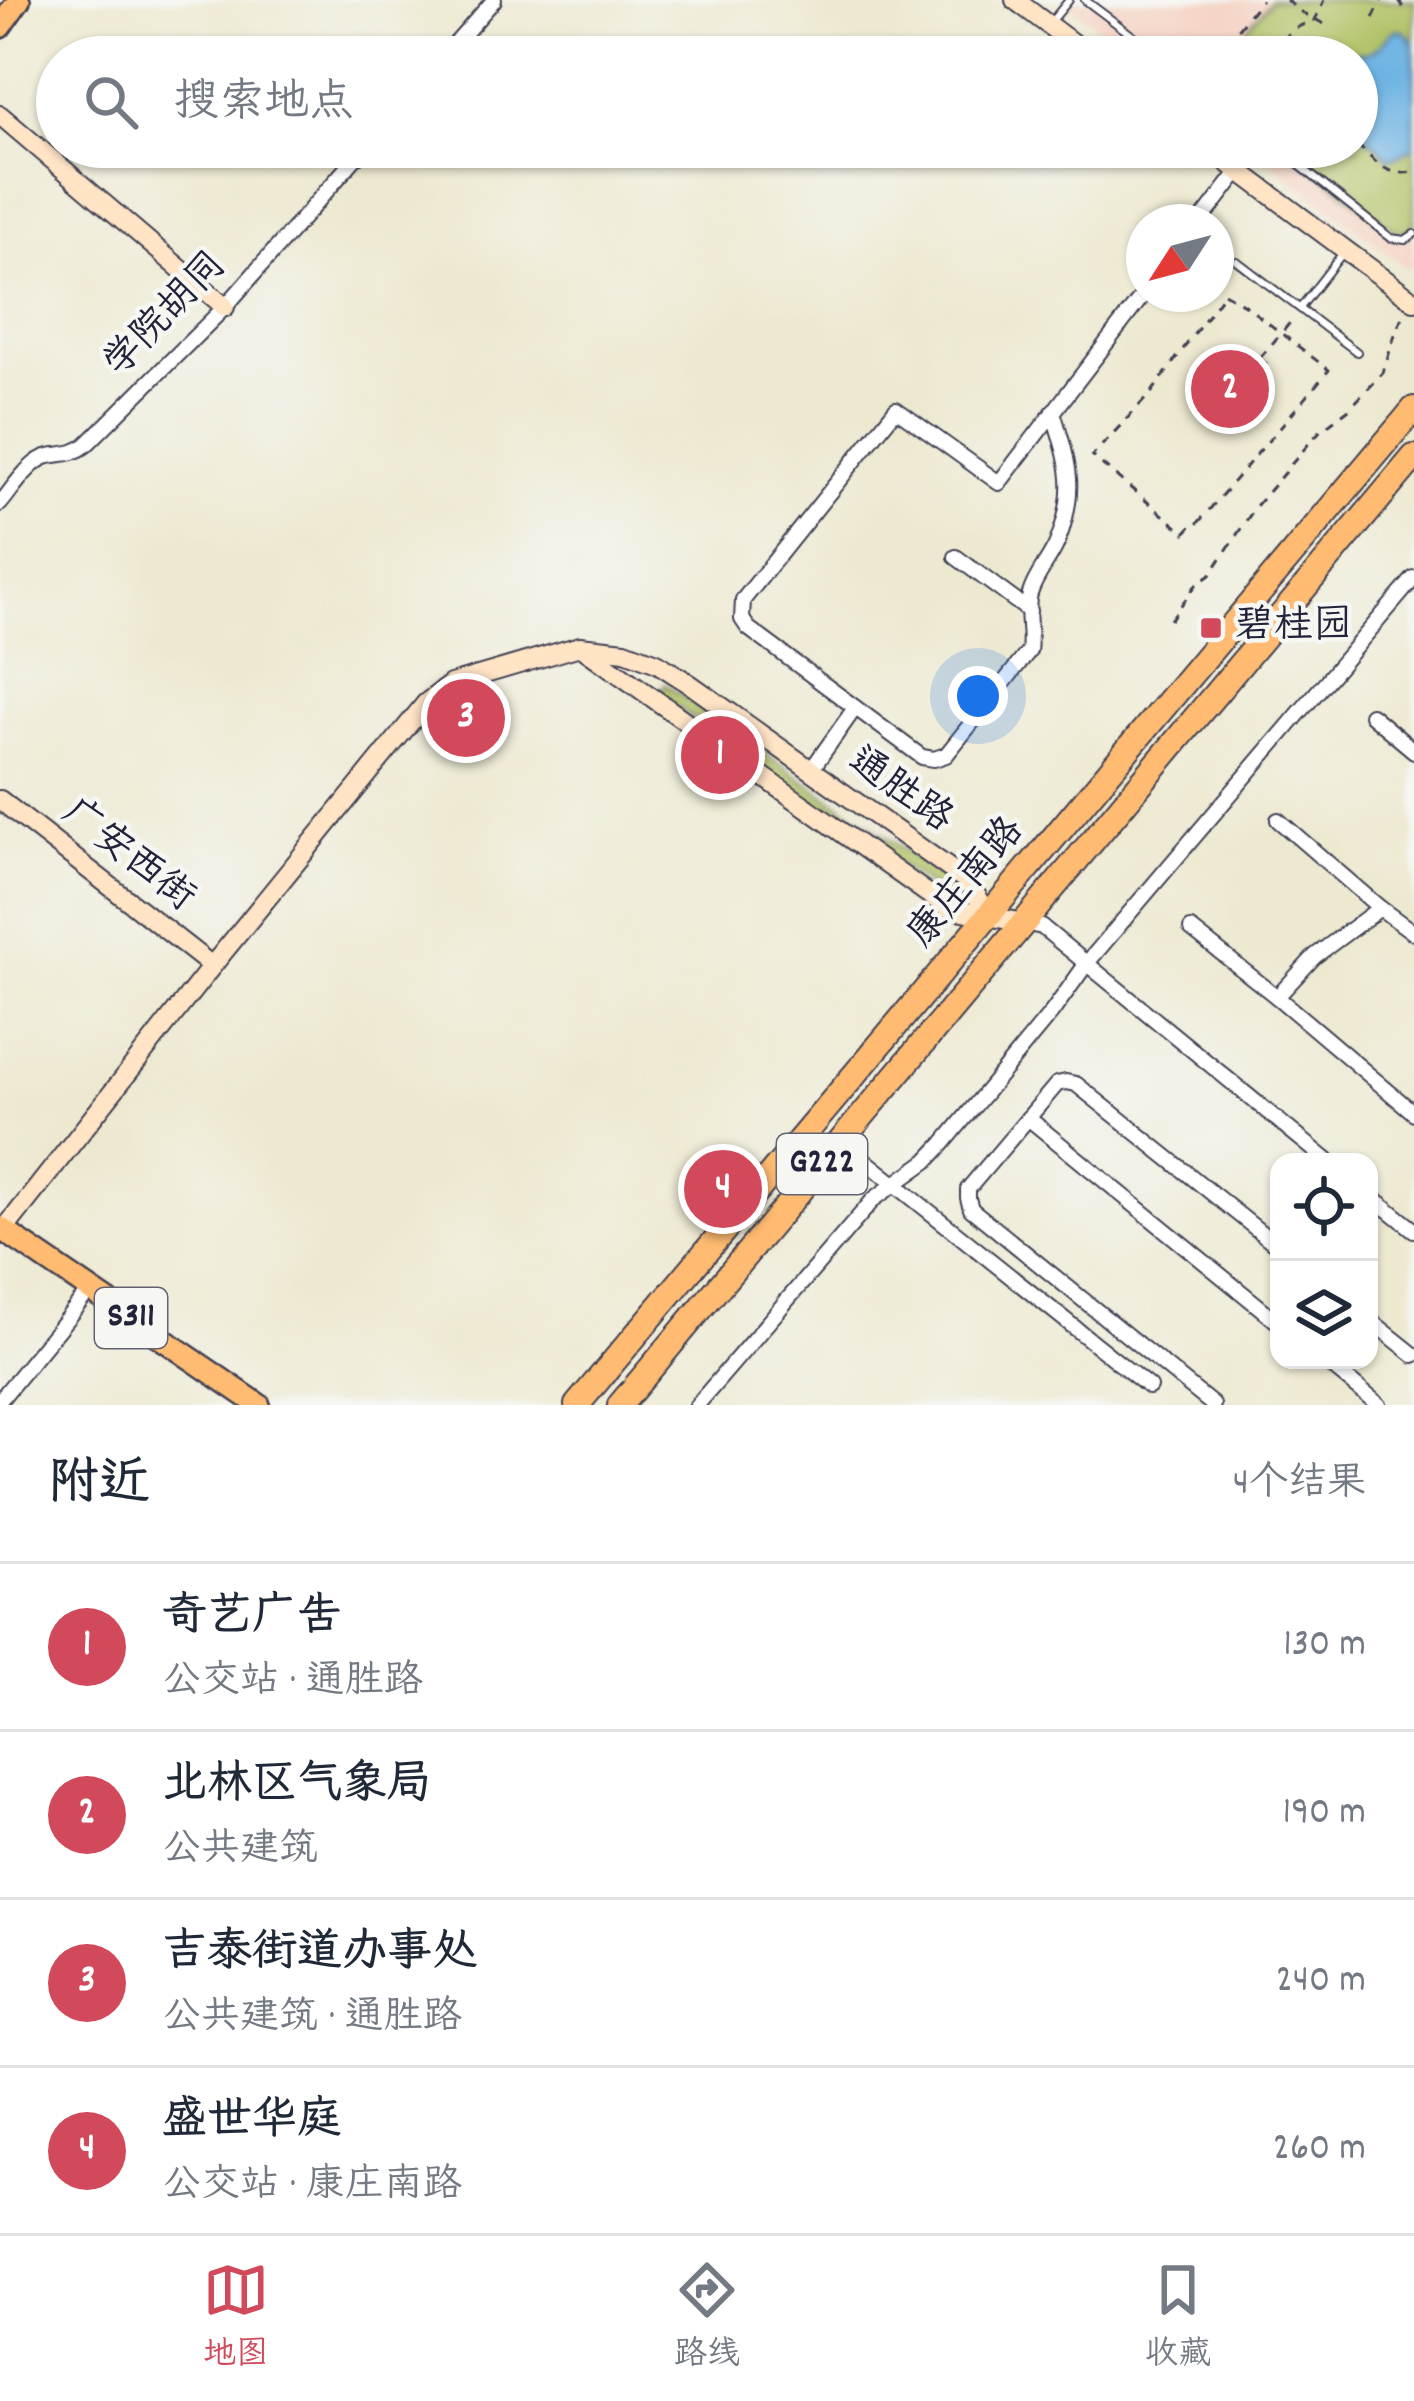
<!DOCTYPE html>
<html lang="zh">
<head>
<meta charset="utf-8">
<style>
	:root { --surface:#fff; --page:#f6f6f7; --text:#1f2937; --muted:#747a83; --line:#e0e1e3; --accent:#d1495b }
	body { margin:0; font-family:Dekko,"LXGW WenKai TC",sans-serif; background:var(--page); color:var(--text) }
	.controls { position:absolute; right:36px; bottom:36px; display:grid; overflow:hidden; border-radius:24px; box-shadow:0 3px 9px #0004 }
	.controls button { width:108px; height:108px; display:grid; place-items:center; padding:0; border:0; border-bottom:3px solid var(--line); background:var(--surface); color:var(--text); font:60px sans-serif }
	.compass { position:absolute; left:1126px; top:204px; width:108px; height:108px; border-radius:50%; background:var(--surface); box-shadow:0 3px 9px #0004; rotate:234deg }
	.you { position:absolute; left:978px; top:696px; width:42px; height:42px; margin:-30px; border:9px solid #fff; border-radius:50%; background:#1a73e8; box-shadow:0 0 0 18px #1a73e833 }
	.badge { display:grid; place-items:center; width:78px; height:78px; border-radius:50%; background:var(--accent); color:#fff; font-size:39px; font-weight:700 }
	.pin { position:absolute; translate:-50% -50%; border:6px solid #fff; box-shadow:0 3px 12px #0006 }
	.list { margin:0; padding:0; list-style:none }
	h2 { display:flex; justify-content:space-between; align-items:center; height:156px; margin:0; padding:0 48px; font-size:51px }
	h2 small { font-size:39px; font-weight:400; color:var(--muted) }
	.list li { display:grid; grid-template-columns:78px 1fr auto; gap:36px; align-items:center; box-sizing:border-box; height:168px; padding:0 48px; border-top:3px solid var(--line) }
	.list b { display:block; font-size:45px; white-space:nowrap }
	.list p { margin:0; font-size:39px; white-space:nowrap; color:var(--muted) }
	.list em { font-size:39px; font-style:normal; color:var(--muted) }
	.icon { flex:none; width:66px; height:66px; fill:none; stroke:currentColor; stroke-width:2; stroke-linecap:round; stroke-linejoin:round }
	.map { position:relative; flex:none; width:1414px; height:1405px; overflow:hidden }
	.search { position:absolute; background:var(--surface); box-shadow:0 3px 9px #0004; left:36px; right:36px; top:36px; height:132px; display:flex; align-items:center; gap:30px; box-sizing:border-box; padding:0 42px; border-radius:66px; color:var(--muted); font-size:45px }
	.sheet { height:828px; background:var(--surface) }
	nav { display:flex; justify-content:space-around; align-items:center; box-sizing:border-box; height:168px; border-top:3px solid var(--line); background:var(--surface); font-size:33px; color:var(--muted) }
	nav a { display:grid; justify-items:center; gap:6px }
	nav .on { color:var(--accent) }
	.map>svg:first-child { display:block }
</style>
</head>
<body>
<div class="map">
<svg width="1414" height="1405" viewBox="0 0 1414 1405">
	<rect width="100%" height="100%" fill="#f6f6f2"/>
	<filter id="ink" filterUnits="userSpaceOnUse"><feTurbulence type="fractalNoise" baseFrequency=".00833" numOctaves="2"/><feDisplacementMap in="SourceGraphic" scale="24" xChannelSelector="R" yChannelSelector="G"/><feConvolveMatrix kernelMatrix="1 2 1 2 8 2 1 2 1" color-interpolation-filters="sRGB"/></filter>
	<filter id="wash" filterUnits="userSpaceOnUse"><feTurbulence type="fractalNoise" baseFrequency=".004" numOctaves="4" result="noise"/><feDisplacementMap in="SourceGraphic" scale="48" xChannelSelector="R" yChannelSelector="G"/><feGaussianBlur stdDeviation="2.7" result="paint"/><feColorMatrix in="noise" values="0 0 0 0 0 0 0 0 0 0 0 0 0 0 0 0 0 1.4 0 .05"/><feComposite in="paint" operator="in"/></filter>
	<g filter="url(#wash)">
		<rect width="100%" height="100%" fill="#ede9d1"/>
		<path fill="#f5d2c2" d="M1063 0H1414V262L1408 269 1251 147H1357V57H1136Z"/>
		<g fill="#b0c164" stroke="#697250" stroke-width="3">
			<path d="M1271 0H1414V223L1407 232 1395 231 1286 147H1357V57H1224Z"/>
			<path d="M665 684 956 886 958 892 951 899 945 898 658 693Z"/>
		</g>
		<path fill="#6cb2e3" stroke="#476a8f" stroke-width="3" d="M1395 30 1403 31 1414 42V147L1393 158H1388L1376 144 1357 131V107L1363 99 1357 91V57H1292L1303 40 1314 36C1333 41 1352 60 1372 51 1381 46 1387 36 1395 30Z"/>
	</g>
	<g filter="url(#ink)">
		<g fill="none" stroke-linecap="round" stroke-linejoin="round">
			<g stroke="#404052" stroke-width="10">
				<g id="lane">
					<path d="M1085 0 1161 57"/>
					<path d="M1051 22 1069 0"/>
					<path d="M1276 147 1391 238 1405 240 1414 234"/>
					<path d="M1237 261 1357 352"/>
					<path d="M1300 308 1342 254"/>
				</g>
			</g>
			<g stroke="#404052" stroke-width="18">
				<g id="street">
					<path d="M444 57 494 0"/>
					<path d="M1200 222 1239 171"/>
					<path d="M1053 412C1069 464 1078 489 1057 543 1050 560 1035 576 1030 594 1025 612 1032 632 1029 651L946 755 934 759 922 757 748 628 742 619 743 600 896 409 999 483 1144 294"/>
					<path d="M0 504C12 490 30 460 49 456 65 453 73 455 86 445L225 307 365 147"/>
					<path d="M956 557 1029 611"/>
					<path d="M1371 715 1414 751"/>
					<path d="M811 770 855 708"/>
					<path d="M1278 820 1380 908 1414 933"/>
					<path d="M1024 923 1042 927 1329 1162"/>
					<path d="M1191 929 1277 997 1414 1113"/>
					<path d="M1277 997 1315 956 1380 908"/>
					<path d="M1028 1118 1279 1323"/>
					<path d="M841 1141 1149 1387"/>
					<path d="M1369 1194 1414 1230"/>
					<path d="M1369 1319 1414 1355"/>
					<path d="M1324 1360 1379 1405"/>
					<path d="M0 1400 90 1290"/>
					<path d="M697 1405 874 1199 927 1161 943 1144 1052 1012 1087 963 1414 578"/>
					<path d="M1213 1405 971 1209 968 1198V1189L1057 1084 1066 1082 1076 1084 1279 1247"/>
				</g>
			</g>
			<g stroke="#404052" stroke-width="22">
				<g id="secondary">
					<path d="M1015 0 1091 57"/>
					<path d="M0 115 225 307"/>
					<path d="M1207 147 1414 301"/>
					<path d="M584 649 948 908 1024 923"/>
					<path d="M0 800 212 966"/>
					<path d="M4 1230 212 966 426 703 451 684 580 646 625 651 657 663 690 684 967 881 989 915"/>
				</g>
			</g>
			<g stroke="#404052" stroke-width="26">
				<g id="primary">
					<path d="M0 27 19 0"/>
					<path d="M0 1228 259 1405"/>
				</g>
			</g>
			<g stroke="#404052" stroke-width="28">
				<g id="highway">
					<path d="M577 1405 1414 409"/>
					<path d="M620 1405 1414 457"/>
				</g>
			</g>
			<g stroke="#404052" stroke-width="3" stroke-dasharray="9 9" stroke-linecap="butt">
				<path d="M1286 0 1301 12 1330 27"/>
				<path d="M1398 0 1408 14"/>
				<path d="M1373 18 1382 0"/>
				<path d="M1215 57 1261 0"/>
				<path d="M1278 57C1279 34 1295 27 1315 20L1324 0"/>
				<path d="M1346 57 1349 51"/>
				<path d="M1357 144C1375 162 1387 177 1414 172"/>
				<path d="M1313 163 1329 147"/>
				<path d="M1224 293 1246 306 1329 370 1197 524 1195 522 1185 533 1092 456 1152 392Z"/>
				<path d="M1260 358 1272 369"/>
				<path d="M1237 385 1294 318"/>
				<path d="M1170 620 1196 585 1210 575 1256 506 1306 447 1320 431 1349 409 1383 373 1397 328 1406 312"/>
			</g>
			<use href="#lane" stroke="#fff" stroke-width="6"/>
			<use href="#street" stroke="#fff" stroke-width="14"/>
			<use href="#secondary" stroke="#ffe4c6" stroke-width="18"/>
			<use href="#primary" stroke="#ffbb71" stroke-width="21"/>
			<use href="#highway" stroke="#ffbb71" stroke-width="24"/>
		</g>
	</g>
	<rect fill="#d1495b" stroke="#f6f6f2" stroke-width="4.5" x="1199" y="616" width="24" height="24" rx="6"/>
	<g text-anchor="middle" dominant-baseline="central" stroke-width="9" stroke-linejoin="round" paint-order="stroke">
		<g fill="#f6f6f2" stroke="#626272" stroke-width="3">
			<rect x="777" y="1134" width="90" height="60" rx="9"/>
			<rect x="95" y="1288" width="72" height="60" rx="9"/>
		</g>
		<g font-size="36" font-weight="bold" fill="#22223b">
			<text x="822" y="1164">G222</text>
			<text x="131" y="1318">S311</text>
		</g>
		<g font-size="39" fill="#22223b" stroke="#f6f6f2">
			<text transform="translate(167 316) rotate(-46)">学院胡同</text>
			<text transform="translate(899 792) rotate(35)">通胜路</text>
			<text transform="translate(127 857) rotate(38)">广安西街</text>
			<text transform="translate(968 884) rotate(-50)">康庄南路</text>
		</g>
		<g font-size="39" fill="#22223b" stroke="#f6f6f2" text-anchor="start">
			<text x="1235" y="628">碧桂园</text>
		</g>
	</g>
</svg>
<div class="controls">
<button><svg class="icon" aria-label="locate" viewBox="0 0 24 24"><circle cx="12" cy="12" r="6"/><path d="M12 2v4M12 18v4M2 12h4M18 12h4"/></svg></button>
<button><svg class="icon" aria-label="layers" viewBox="0 0 24 24"><path d="M12 4l9 5-9 5-9-5zM3 14l9 5 9-5"/></svg></button>
</div>
<svg class="compass" viewBox="-18 -18 36 36"><path d="M0-13l5 13h-10z" fill="#e53935"/><path d="M0 13l5-13h-10z" fill="#747a83"/></svg>
<div class="you"></div>
<div class="pin badge" style="left:720px;top:755px">1</div>
<div class="pin badge" style="left:1230px;top:389px">2</div>
<div class="pin badge" style="left:466px;top:718px">3</div>
<div class="pin badge" style="left:723px;top:1189px">4</div>
<div class="search"><svg class="icon" aria-label="search" viewBox="0 0 24 24"><circle cx="10" cy="10" r="6"/><path d="M15 15l6 6"/></svg>搜索地点</div>
</div>
<section class="sheet">
<h2>附近<small>4个结果</small></h2>
<ul class="list">
<li><span class="badge">1</span><div><b>奇艺广告</b><p>公交站 · 通胜路</p></div><em>130 m</em></li>
<li><span class="badge">2</span><div><b>北林区气象局</b><p>公共建筑</p></div><em>190 m</em></li>
<li><span class="badge">3</span><div><b>吉泰街道办事处</b><p>公共建筑 · 通胜路</p></div><em>240 m</em></li>
<li><span class="badge">4</span><div><b>盛世华庭</b><p>公交站 · 康庄南路</p></div><em>260 m</em></li>
</ul>
</section>
<nav>
<a class="on"><svg class="icon" aria-label="map" viewBox="0 0 24 24"><path d="M3 6l6-2 6 2 6-2v14l-6 2-6-2-6 2zM9 4v14M15 6v14"/></svg>地图</a>
<a><svg class="icon" aria-label="directions" viewBox="0 0 24 24"><path d="M12 3l9 9-9 9-9-9zM9 14v-3h6M13 9l2 2-2 2"/></svg>路线</a>
<a><svg class="icon" aria-label="saved" viewBox="0 0 24 24"><path d="M7 4h10v16l-5-4-5 4z"/></svg>收藏</a>
</nav>
</body>
</html>
